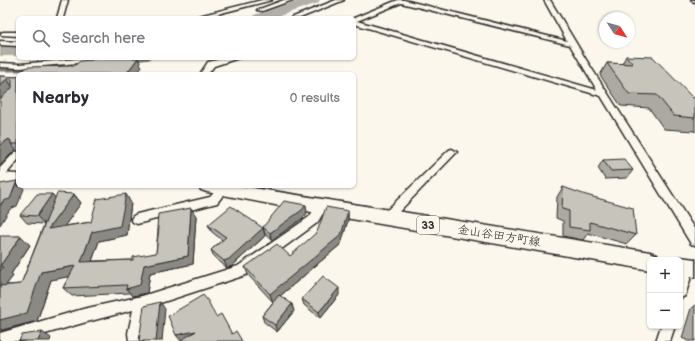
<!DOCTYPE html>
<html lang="en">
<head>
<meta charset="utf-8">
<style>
	:root { --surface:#fff; --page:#f7f7f7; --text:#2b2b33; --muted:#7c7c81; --line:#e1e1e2 }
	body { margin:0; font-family:"Balsamiq Sans","Klee One",sans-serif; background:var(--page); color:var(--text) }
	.controls { position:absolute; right:12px; bottom:12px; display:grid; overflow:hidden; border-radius:6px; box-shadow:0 1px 3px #0004 }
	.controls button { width:36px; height:36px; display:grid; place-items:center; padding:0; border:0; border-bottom:1px solid var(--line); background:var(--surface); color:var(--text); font:20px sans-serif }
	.compass { position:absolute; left:599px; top:12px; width:36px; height:36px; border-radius:50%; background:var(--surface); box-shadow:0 1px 3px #0004; rotate:126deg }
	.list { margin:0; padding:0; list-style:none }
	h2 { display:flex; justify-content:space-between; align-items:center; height:52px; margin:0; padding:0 16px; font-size:17px }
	h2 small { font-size:13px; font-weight:400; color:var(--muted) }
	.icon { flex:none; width:22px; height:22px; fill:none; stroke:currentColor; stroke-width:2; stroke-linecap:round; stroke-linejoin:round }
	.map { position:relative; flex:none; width:695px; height:341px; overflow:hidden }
	.search { position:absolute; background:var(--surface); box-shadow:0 1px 3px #0004; left:16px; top:16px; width:340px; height:44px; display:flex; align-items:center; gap:10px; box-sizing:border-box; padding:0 14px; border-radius:6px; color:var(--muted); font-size:15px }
	.panel { position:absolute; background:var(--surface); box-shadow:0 1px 3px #0004; left:16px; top:72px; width:340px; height:116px; border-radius:6px }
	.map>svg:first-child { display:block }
</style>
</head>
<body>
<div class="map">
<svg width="695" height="341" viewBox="0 0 695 341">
	<rect width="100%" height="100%" fill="#fbf7ec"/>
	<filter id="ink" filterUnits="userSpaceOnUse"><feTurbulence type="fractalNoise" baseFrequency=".025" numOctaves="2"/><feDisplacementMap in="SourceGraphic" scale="8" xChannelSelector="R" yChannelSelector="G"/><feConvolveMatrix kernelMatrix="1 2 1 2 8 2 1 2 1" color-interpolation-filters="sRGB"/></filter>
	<g filter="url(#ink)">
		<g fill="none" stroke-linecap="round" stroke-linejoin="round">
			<path stroke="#7b7a75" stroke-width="2.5" d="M142 59 149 58"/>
			<g stroke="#7b7a75" stroke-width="3">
				<path d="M134 60 149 58"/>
				<path d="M0 70H28"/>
			</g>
			<g fill="#b1afa7" fill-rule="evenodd">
				<path d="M300 0H320L318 3 273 18H252L254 15Z"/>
				<rect x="0" y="46" width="18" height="10"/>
			</g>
			<g stroke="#2b2b2b" stroke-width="3">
				<g id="minor">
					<path d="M62 0H68L63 18H57Z"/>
					<path d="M262 0H272L202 18H191Z"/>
					<path d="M284 0H293L262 11 257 10Z"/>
					<path d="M336 0H344L300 18H291Z"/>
					<path d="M398 0H404L567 41 544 0H550L585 58 695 230V245L691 244 601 96 354 24V18ZM401 3 570 45 597 90 357 21Z"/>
					<path d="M691 0H695V2L692 1Z"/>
					<path d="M3 32H18V36L1 35V33Z"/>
					<path d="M0 41 18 42V46L0 45Z"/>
					<path d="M87 58H116L112 60 20 68 0 67V63L20 64Z"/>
					<path d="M226 58H239L214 66 208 74H200L208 62Z"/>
					<path d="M452 149 457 152 455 154 390 221 386 223 382 221 380 218 382 215 449 150Z"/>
					<path d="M18 151V160L4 177 0 178V168L15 152Z"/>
					<path d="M220 186H227L228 189 217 203 137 224 133 222 131 219 133 216 137 214 210 197Z"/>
					<path d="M322 203 326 204 327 207 317 223 246 275 148 307 142 333 143 341H129L128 333 133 310 83 323 21 341H0V333L83 309 142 296 238 266 309 217 318 204Z"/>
					<path d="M688 261 692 263 694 267 685 296 680 298V272L684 263Z"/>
					<path d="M661 326H675L670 341H656Z"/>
				</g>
			</g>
			<g stroke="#2b2b2b" stroke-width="3">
				<g id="primary">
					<path d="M0 173 18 174V186L0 185Z"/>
					<path d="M199 186H242L650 252 657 255 659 260H650V270L322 214 207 192 201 190Z"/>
					<path d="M680 257 695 259V277L680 275V260H673Z"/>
				</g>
			</g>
			<use href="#minor" fill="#fbf7ec" fill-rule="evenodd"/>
			<use href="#primary" fill="#fbf7ec" fill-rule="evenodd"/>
		</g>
		<g fill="#aba9a2" stroke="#2b2b2b">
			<path d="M626 56 693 98H695V132L694 131 664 129 649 108 621 106 600 75 607 63 622 64Z"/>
			<path d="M18 75V152L16 150 10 155 0 76 16 77Z"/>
			<path d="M603 160 633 170 627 178 605 179 598 168Z"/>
			<path d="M563 187 636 235 627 244 588 233 583 240 563 236V221L556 218 557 197Z"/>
			<path d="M74 194 81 203 64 226 91 222 131 203 127 235 99 241 92 261 133 260 156 253 158 230 157 228 196 216 193 264 150 273 147 293 133 296 130 293 72 296 63 288 69 276 51 280 37 321 0 331V237L21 236 30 245 11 274 13 276 6 285 21 284 45 222 44 224 27 223 20 215 55 197Z"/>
			<path d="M348 211V220L341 244 280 296 294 311 277 332 264 322 262 316 273 302 248 275 245 267 290 256Z"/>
			<path d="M307 213 303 218 272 240 265 234 263 227Z"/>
			<path d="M208 225 265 236 232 266 227 268 214 257 211 250 222 240 212 232Z"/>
			<path d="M339 295 320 318 304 305 302 299Z"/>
			<path d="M695 305V341H688L682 338 691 308Z"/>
		</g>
		<g fill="#8b8984" stroke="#2b2b2b">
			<path d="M138 58 142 67 137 74H126Z"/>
			<path d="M7 79 14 89 0 103V85Z"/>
			<path d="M9 139 13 144H11L16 150 10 155 0 166V145Z"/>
			<path d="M17 181 18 182V186H22L24 189 17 206 10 209 0 225V206Z"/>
			<path d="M52 194 59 202 44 224 37 216Z"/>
			<path d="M74 194 81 203 56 238 48 229Z"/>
			<path d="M126 194 131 203 127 235 99 241 89 270 81 262 92 232Z"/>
			<path d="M306 205 307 213 303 218 272 240 270 233Z"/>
			<path d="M191 208 196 216 193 264 150 273 147 293 133 296 126 289 144 265 188 256Z"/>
			<path d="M348 211V220L341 244 273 302 270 294Z"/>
			<path d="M263 228 265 236 232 266 227 268 224 261Z"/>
			<path d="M21 236 30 245 11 274 13 276 0 293V266Z"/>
			<path d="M75 266 83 274 51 280 37 321 2 330 0 329V320L41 272Z"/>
			<path d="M339 288V295L320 318 319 312Z"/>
			<path d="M160 302 165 309 162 341H154Z"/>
			<path d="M292 304 294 311 277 332 275 325Z"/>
			<path d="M196 331 181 341 176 335Z"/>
			<path d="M42 332 51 338 50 341H38Z"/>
		</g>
		<g fill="#c7c4bc" stroke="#2b2b2b">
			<path d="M626 56 653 57 693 98H695V118L674 116 657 95 629 94 607 63 633 64Z"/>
			<path d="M93 58H138L126 74H19L27 67 74 66 80 61 92 60Z"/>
			<path d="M18 75V126L17 127H18V144H11V141L9 139 0 145V99L12 88V79H7L0 85V76L16 77Z"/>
			<path d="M624 159 633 170 611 171 603 160Z"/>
			<path d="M17 181 10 199 3 201 0 206V184Z"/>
			<path d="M563 187 586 195 633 208 636 235 590 222V230L569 227V211L562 209Z"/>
			<path d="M57 193 74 194 48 229 91 222 97 199 126 194 120 226 92 232 81 262 133 260V257L156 253 159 227 157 228 158 214 191 208 188 256 144 265 140 285 126 289 127 285 63 288 75 266 41 272 27 313 0 320V286L21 284Z"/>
			<path d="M37 194H52L37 216 20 215Z"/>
			<path d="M284 201 306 205 302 210 270 233 263 227Z"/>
			<path d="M231 206 263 228 229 259 224 261 211 250 226 237 208 225Z"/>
			<path d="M326 207 348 211 341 235 270 294 245 267 277 244 290 256 317 232Z"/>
			<path d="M0 236H21L0 266Z"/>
			<path d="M0 267H3L0 271Z"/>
			<path d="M323 276 339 288 319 312 302 299Z"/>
			<path d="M203 295 208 301 216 317 221 314 232 334 236 331 242 341H180L196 331 176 335 168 316Z"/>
			<path d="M279 295 292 304 275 325 262 316Z"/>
			<path d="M160 302 156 341H139L144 306Z"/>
			<path d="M42 332 38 341H19L22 335Z"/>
		</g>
	</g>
	<g text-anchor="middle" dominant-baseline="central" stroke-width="3" stroke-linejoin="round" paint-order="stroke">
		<rect fill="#fbf7ec" stroke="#696865" stroke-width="1" x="417" y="216" width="22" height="18" rx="3"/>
		<g font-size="11" font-weight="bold" fill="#2b2b2b">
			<text x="428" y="225">33</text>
		</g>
		<g font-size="12" fill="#2b2b2b" stroke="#fbf7ec">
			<text transform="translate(499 236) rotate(9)">金山谷田方町線</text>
		</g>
	</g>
</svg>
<div class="controls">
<button>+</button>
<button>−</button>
</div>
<svg class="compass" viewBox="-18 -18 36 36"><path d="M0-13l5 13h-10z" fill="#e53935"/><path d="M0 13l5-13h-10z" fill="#7c7c81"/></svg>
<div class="search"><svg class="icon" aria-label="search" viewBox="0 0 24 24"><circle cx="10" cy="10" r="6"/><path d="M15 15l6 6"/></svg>Search here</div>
<section class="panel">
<h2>Nearby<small>0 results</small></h2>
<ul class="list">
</ul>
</section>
</div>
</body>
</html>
